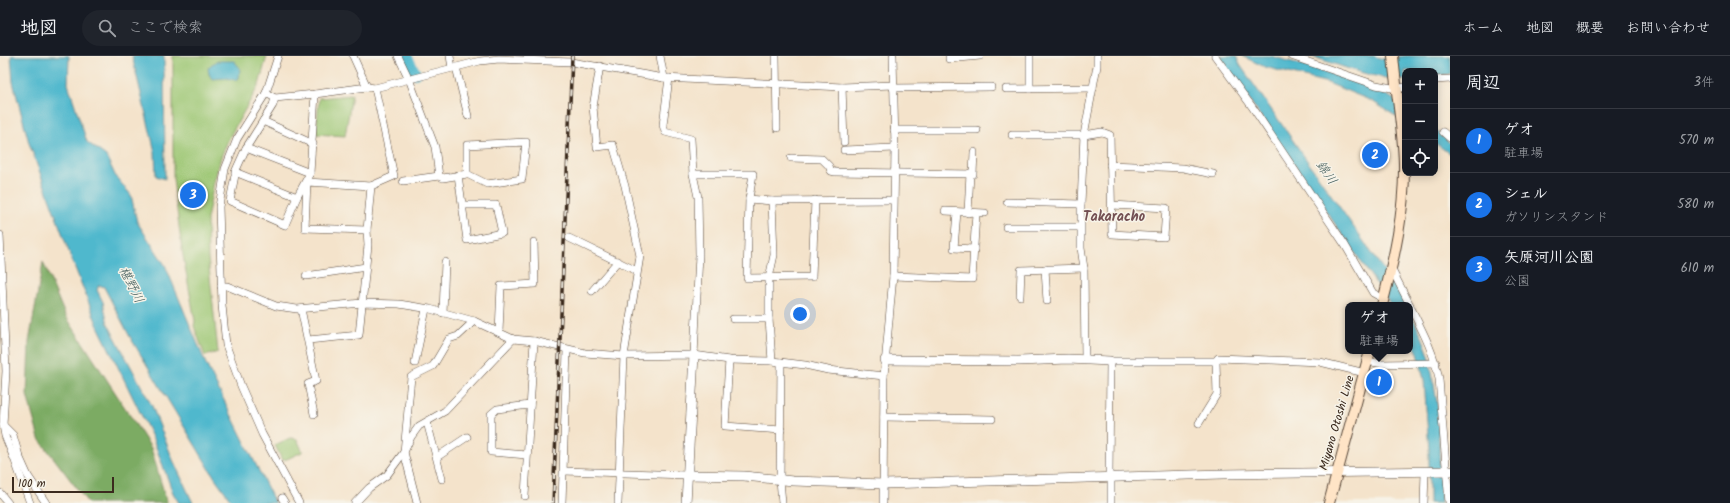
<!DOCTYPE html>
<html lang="ja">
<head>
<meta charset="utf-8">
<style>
	:root { --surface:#171b24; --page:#20242c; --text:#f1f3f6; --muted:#9ea1a6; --line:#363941; --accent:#1a73e8 }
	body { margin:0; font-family:Kalam,"Klee One",sans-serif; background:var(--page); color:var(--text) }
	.controls { position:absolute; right:12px; top:12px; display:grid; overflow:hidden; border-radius:8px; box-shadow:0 2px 10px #0003 }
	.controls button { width:36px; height:36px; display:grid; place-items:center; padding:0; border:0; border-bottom:1px solid var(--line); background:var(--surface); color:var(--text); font:20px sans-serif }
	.scale { position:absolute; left:12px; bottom:10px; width:102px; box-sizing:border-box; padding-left:4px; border:2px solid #3b2a1e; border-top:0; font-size:11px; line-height:14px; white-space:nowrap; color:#3b2a1e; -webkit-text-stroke:3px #f7f3e8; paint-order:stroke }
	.you { position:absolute; left:800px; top:258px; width:14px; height:14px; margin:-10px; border:3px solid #fff; border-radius:50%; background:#1a73e8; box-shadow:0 0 0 6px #1a73e833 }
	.badge { display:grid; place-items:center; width:26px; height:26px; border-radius:50%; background:var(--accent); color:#fff; font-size:13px; font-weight:700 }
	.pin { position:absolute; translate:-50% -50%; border:2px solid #fff; box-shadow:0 1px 4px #0006 }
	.popup { position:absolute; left:1345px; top:246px; width:68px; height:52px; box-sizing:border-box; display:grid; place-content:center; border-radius:8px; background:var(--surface); filter:drop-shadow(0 1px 3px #0005); font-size:13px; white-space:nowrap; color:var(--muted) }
	.popup b { font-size:15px; color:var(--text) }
	.popup::after { content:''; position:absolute; left:50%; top:100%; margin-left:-8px; border:8px solid transparent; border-top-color:var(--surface) }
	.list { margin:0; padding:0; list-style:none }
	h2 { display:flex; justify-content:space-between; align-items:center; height:52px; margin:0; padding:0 16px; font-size:17px }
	h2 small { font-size:13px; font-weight:400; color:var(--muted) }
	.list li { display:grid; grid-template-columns:26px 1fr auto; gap:12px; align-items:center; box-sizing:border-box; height:64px; padding:0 16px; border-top:1px solid var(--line) }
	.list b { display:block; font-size:15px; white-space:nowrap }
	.list p { margin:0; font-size:13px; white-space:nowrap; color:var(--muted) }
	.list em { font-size:13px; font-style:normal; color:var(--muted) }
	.icon { flex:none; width:22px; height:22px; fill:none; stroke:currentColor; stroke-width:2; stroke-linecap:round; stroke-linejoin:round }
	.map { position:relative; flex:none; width:1450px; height:447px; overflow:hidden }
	header { display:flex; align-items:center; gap:24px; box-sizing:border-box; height:56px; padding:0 20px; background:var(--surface); border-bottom:1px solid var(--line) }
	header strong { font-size:19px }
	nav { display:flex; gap:22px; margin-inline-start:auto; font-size:14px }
	.search { width:280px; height:36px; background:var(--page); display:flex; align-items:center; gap:10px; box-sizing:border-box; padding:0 14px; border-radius:22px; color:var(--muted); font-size:15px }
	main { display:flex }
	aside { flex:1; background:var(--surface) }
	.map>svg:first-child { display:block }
</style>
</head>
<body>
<header>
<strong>地図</strong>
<div class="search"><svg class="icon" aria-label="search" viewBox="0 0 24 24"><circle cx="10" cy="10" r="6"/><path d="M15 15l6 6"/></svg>ここで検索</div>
<nav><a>ホーム</a><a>地図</a><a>概要</a><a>お問い合わせ</a></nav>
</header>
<main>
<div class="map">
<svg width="1450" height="447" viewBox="0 0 1450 447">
	<rect width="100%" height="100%" fill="#f7f3e8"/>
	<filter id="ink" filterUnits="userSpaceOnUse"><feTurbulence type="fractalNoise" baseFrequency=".025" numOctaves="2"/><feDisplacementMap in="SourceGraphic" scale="8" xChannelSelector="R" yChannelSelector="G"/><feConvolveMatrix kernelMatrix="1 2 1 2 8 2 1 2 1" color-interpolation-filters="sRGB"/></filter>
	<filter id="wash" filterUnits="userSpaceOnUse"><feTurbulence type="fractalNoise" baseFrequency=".012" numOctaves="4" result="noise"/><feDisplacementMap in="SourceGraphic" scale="16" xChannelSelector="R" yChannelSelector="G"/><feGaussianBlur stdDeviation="0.9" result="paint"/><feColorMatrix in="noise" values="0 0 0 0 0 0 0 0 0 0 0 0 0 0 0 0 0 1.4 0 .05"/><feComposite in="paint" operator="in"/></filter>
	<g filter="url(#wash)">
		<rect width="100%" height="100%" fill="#f4e3cb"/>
		<g fill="#9bc672" stroke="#6b7848">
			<path d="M173 0H267L259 29 229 82 221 101 214 126 207 163 208 202 218 296 205 300 194 270 195 265 182 194 173 123Z"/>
			<path d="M352 39 345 80 316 78 319 42Z"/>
			<path d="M290 382 297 383 302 394V396L287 403 282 404 275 389Z"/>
		</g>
		<path fill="#7cab64" stroke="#5c6a41" d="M43 206 65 259 151 392 167 447H88L39 383 27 339 29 286Z"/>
		<g fill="#4fb8cd" stroke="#457176">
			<path d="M11 0H69L68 28 87 86 106 100 116 121 131 139 137 166 165 209 206 308 275 447H233L215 422 130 281 104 231 99 229 97 234 103 246 108 268 152 350 173 404 193 447H179L173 437 153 383 97 268 72 204 29 87 13 26Z"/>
			<path d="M132 0H164L165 123 156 120 155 96Z"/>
			<path d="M1219 0H1236L1240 9 1402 240 1406 249H1391Z"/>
			<path d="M1242 0H1270L1315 12 1375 32 1405 50V66L1372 45 1328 27 1265 11Z"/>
			<path d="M1311 0H1373L1383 3 1406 0H1450V18L1435 20V15H1405V24C1373 23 1341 10 1311 0Z"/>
			<path d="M218 5H234L240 12 239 22 235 24 226 22 212 23 209 18 208 12 212 8Z"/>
			<path d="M1435 74 1450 87V98L1435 87Z"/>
			<path d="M1410 256 1421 278 1429 299 1438 353 1441 447H1429V394L1424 324 1418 297 1410 282Z"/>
		</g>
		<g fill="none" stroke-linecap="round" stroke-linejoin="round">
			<path stroke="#4fb8cd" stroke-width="12" d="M406 0 415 17"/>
		</g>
	</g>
	<g filter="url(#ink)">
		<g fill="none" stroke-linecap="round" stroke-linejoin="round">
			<g stroke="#574638" stroke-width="8">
				<g id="minor">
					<path d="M278 0 266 37 237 83 225 113 219 151 222 249 226 289 241 330 262 378 299 447"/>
					<path d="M353 0 367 31"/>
					<path d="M398 0 409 23 435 91 439 120 403 125"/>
					<path d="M450 0 452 12"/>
					<path d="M660 0 664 22"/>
					<path d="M776 0 777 72"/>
					<path d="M949 0V3L980 0"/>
					<path d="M1030 0V33"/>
					<path d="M1215 0 1253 52 1345 189 1373 237 1384 243"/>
					<path d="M1291 0 1376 29 1397 33 1405 31"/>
					<path d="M600 10 593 51 597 91 613 89 625 130 640 200 624 300 618 447"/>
					<path d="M456 11 468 60"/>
					<path d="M669 22 663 69 665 76 691 83 693 118 698 141 699 199 694 299"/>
					<path d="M1435 24 1450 23"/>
					<path d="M842 31 844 86"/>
					<path d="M893 32 991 31"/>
					<path d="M1006 33 1093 32"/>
					<path d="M266 37 275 42 315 38 367 31 375 32 480 5 499 3 571 6 664 22 842 31 893 29"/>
					<path d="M275 42 273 49 246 92 236 114 230 145 285 169 297 141"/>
					<path d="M263 65 313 88"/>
					<path d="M894 74H977"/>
					<path d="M1443 76 1450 82"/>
					<path d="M1012 79H1084L1102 76 1110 79 1112 178 1164 181 1166 152 1112 149"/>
					<path d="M246 92 310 117"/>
					<path d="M844 94 895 92"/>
					<path d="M791 102 822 103 829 110 831 115 835 116 973 118 974 96"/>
					<path d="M1110 109 1183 112 1213 118"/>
					<path d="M235 116 297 141 310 117 315 38"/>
					<path d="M693 118H753L749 143 747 222 812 221 815 144"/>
					<path d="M458 119 467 184 502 177 496 149H463"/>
					<path d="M439 120 443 122 467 118 487 128 522 123 526 86 467 89V118"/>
					<path d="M749 143 772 145 893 144"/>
					<path d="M1007 146 1081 148"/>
					<path d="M945 155 985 157"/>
					<path d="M957 156 954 192 974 193"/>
					<path d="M968 157 970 117"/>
					<path d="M1006 171H1080"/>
					<path d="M367 174 305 172 307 126 371 130"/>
					<path d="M0 179 6 315 3 369 5 380 15 405 30 447"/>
					<path d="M569 182 637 215"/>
					<path d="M1045 213 1047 245"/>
					<path d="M1392 214 1410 249"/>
					<path d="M306 220 366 211"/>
					<path d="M893 220 972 223 976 157"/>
					<path d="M221 230H227L276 250 297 253 362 247 399 248 430 253 474 265 513 283 534 285 585 297 624 300 694 299 729 304 772 305 805 309 828 314 884 320"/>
					<path d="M592 235 618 205"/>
					<path d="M1020 240 1021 214 1084 212"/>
					<path d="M1410 250C1422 274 1434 296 1439 323L1449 447"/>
					<path d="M301 253 316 325 308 328 314 358"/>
					<path d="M443 257 445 206"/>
					<path d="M733 263H769"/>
					<path d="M499 276 501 230 535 228 534 186"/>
					<path d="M308 284 359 279 368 189 367 174 371 130 394 120 375 32"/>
					<path d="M1085 303 1084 212 1081 192V148L1084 79 1097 10V0"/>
					<path d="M729 304 725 370 781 374"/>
					<path d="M772 305 769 263V222L774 199 772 145"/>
					<path d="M1367 305 1382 308 1436 307"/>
					<path d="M781 306 780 424 782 447"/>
					<path d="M415 307 426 253"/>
					<path d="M884 361 992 363"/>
					<path d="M427 366 442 423"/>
					<path d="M1199 367 1217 338 1216 305"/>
					<path d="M3 369 13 379 19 400 28 420 46 447"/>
					<path d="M527 399 491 396V358L497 353 530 349"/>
					<path d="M437 401 467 381"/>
					<path d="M564 415 687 419"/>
					<path d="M1109 421 1110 305H1216L1218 302 1320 306 1365 317"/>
					<path d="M0 437 8 447"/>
					<path d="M525 440 534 285"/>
					<path d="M282 442 285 447"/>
					<path d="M355 447 369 432 387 419 404 396 411 381 419 370 445 355 513 283"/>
					<path d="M417 447 404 396 411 321 433 310 449 283 458 280 474 265"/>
					<path d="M562 447 567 294"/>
					<path d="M883 447 884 320 893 220 895 92 893 0"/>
					<path d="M1111 447V422"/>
					<path d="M1424 447 1425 416"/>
				</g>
			</g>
			<g stroke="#574638" stroke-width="10">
				<g id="tertiary">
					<path d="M885 304 1019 305 1068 303 1110 305"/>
					<path d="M687 419 744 420 793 425 884 428 1223 418 1450 415"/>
					<path d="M686 447 694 299"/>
				</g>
			</g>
			<g stroke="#574638" stroke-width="12">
				<g id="secondary">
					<path d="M1382 249C1394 203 1405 155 1404 107 1403 71 1396 36 1393 0"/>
					<path d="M1329 447 1370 295"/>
				</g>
			</g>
			<use href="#minor" stroke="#fff" stroke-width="7"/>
			<use href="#tertiary" stroke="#fff" stroke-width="9"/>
			<use href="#secondary" stroke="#ffe4c6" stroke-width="10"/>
			<g stroke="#3b2a1e" stroke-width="3.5">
				<path id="rail" d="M553 447 572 0"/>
			</g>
			<use href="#rail" stroke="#f7f3e8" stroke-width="2" stroke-dasharray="6" stroke-linecap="butt"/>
		</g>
	</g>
	<g text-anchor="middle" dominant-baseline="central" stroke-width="3" stroke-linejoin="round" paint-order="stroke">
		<g font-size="12" fill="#3b2a1e" stroke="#f7f3e8">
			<text transform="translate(1337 367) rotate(-74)">Miyano Otoshi Line</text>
		</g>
		<g font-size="13" font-style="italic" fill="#425c5b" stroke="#f7f3e8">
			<text transform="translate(1326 117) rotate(55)">錦川</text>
			<text transform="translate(131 229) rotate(63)">椹野川</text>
		</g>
		<g font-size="14" font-weight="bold" fill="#745053" stroke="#f7f3e8">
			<text x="1114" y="161">Takaracho</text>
		</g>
	</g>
</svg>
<div class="controls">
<button>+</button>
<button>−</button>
<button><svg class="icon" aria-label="locate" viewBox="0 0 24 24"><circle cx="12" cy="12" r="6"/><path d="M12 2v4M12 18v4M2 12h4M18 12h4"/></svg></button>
</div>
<div class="scale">100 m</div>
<div class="you"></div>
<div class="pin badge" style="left:1379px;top:326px">1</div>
<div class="popup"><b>ゲオ</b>駐車場</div>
<div class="pin badge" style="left:1375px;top:99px">2</div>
<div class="pin badge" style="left:193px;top:139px">3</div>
</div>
<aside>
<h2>周辺<small>3件</small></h2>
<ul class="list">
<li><span class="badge">1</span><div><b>ゲオ</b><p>駐車場</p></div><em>570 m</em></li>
<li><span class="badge">2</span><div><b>シェル</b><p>ガソリンスタンド</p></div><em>580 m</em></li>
<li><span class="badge">3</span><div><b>矢原河川公園</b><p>公園</p></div><em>610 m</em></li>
</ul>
</aside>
</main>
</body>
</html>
